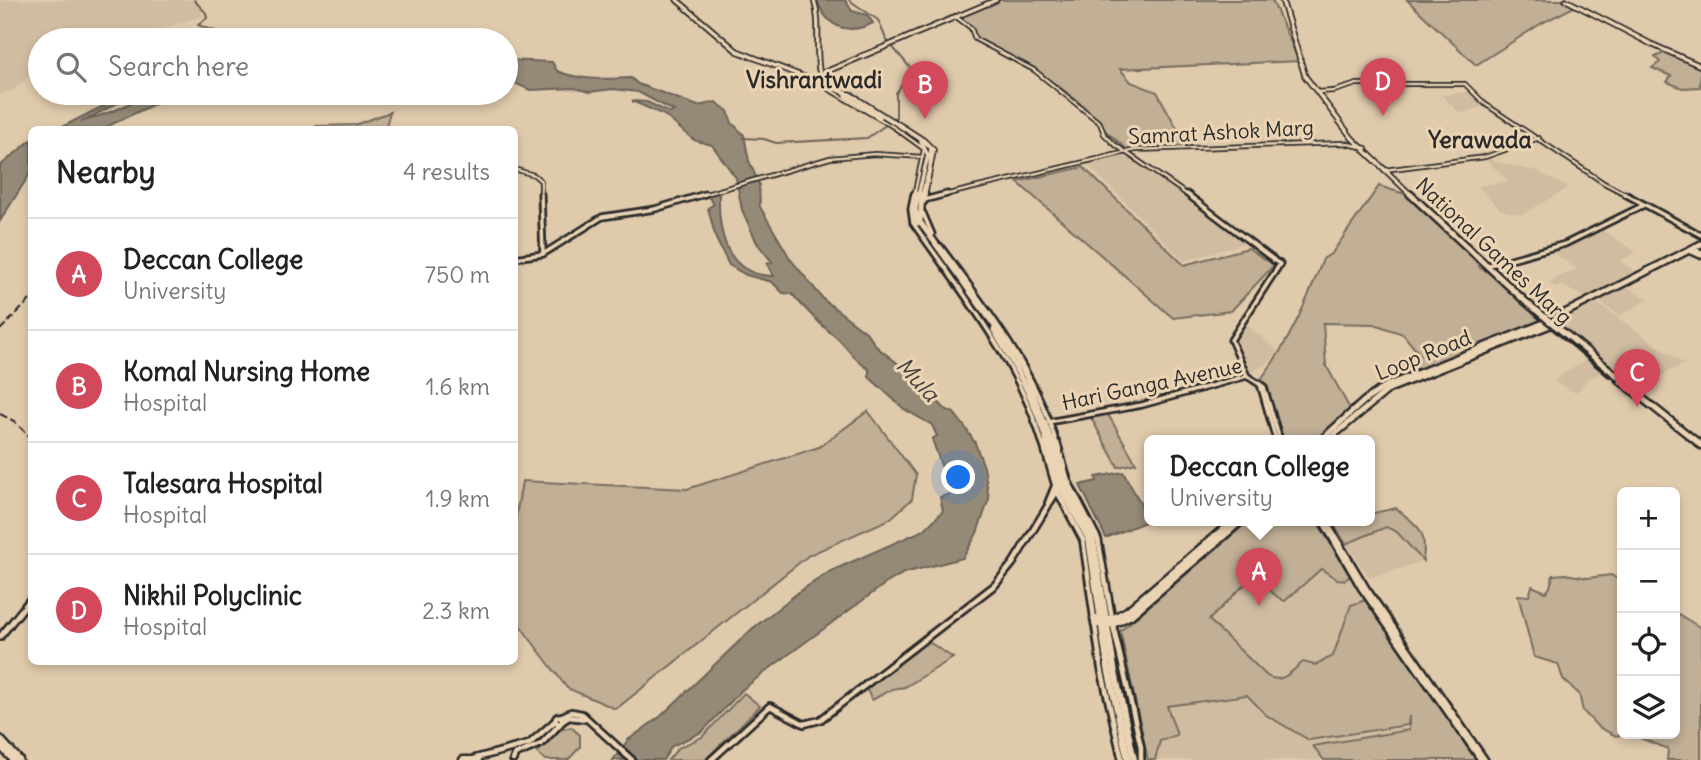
<!DOCTYPE html>
<html lang="en">
<head>
<meta charset="utf-8">
<style>
	:root { --surface:#fff; --page:#f6f6f6; --text:#222; --muted:#767676; --line:#e0e0e0; --accent:#d1495b }
	body { margin:0; font-family:Delius,sans-serif; background:var(--page); color:var(--text) }
	.controls { position:absolute; right:21px; bottom:21px; display:grid; overflow:hidden; border-radius:10px; box-shadow:0 4px 10px #0003 }
	.controls button { width:63px; height:63px; display:grid; place-items:center; padding:0; border:0; border-bottom:2px solid var(--line); background:var(--surface); color:var(--text); font:35px sans-serif }
	.you { position:absolute; left:959px; top:478px; width:24px; height:24px; margin:-18px; border:5px solid #fff; border-radius:50%; background:#1a73e8; box-shadow:0 0 0 10px #1a73e833 }
	.badge { display:grid; place-items:center; width:46px; height:46px; border-radius:50%; background:var(--accent); color:#fff; font-size:23px; font-weight:700 }
	.pin { position:absolute; translate:-50% -58px; filter:drop-shadow(0 2px 4px #0008) }
	.pin::after { content:''; position:absolute; top:37px; width:24px; height:21px; background:inherit; clip-path:polygon(0 0,100% 0,50% 100%) }
	.popup { position:absolute; left:1144px; top:435px; width:231px; height:91px; box-sizing:border-box; display:grid; place-content:center; border-radius:10px; background:var(--surface); filter:drop-shadow(0 2px 5px #0005); font-size:23px; white-space:nowrap; color:var(--muted) }
	.popup b { font-size:26px; color:var(--text) }
	.popup::after { content:''; position:absolute; left:50%; top:100%; margin-left:-14px; border:14px solid transparent; border-top-color:var(--surface) }
	.list { margin:0; padding:0; list-style:none }
	h2 { display:flex; justify-content:space-between; align-items:center; height:91px; margin:0; padding:0 28px; font-size:30px }
	h2 small { font-size:23px; font-weight:400; color:var(--muted) }
	.list li { display:grid; grid-template-columns:46px 1fr auto; gap:21px; align-items:center; box-sizing:border-box; height:112px; padding:0 28px; border-top:2px solid var(--line) }
	.list b { display:block; font-size:26px; white-space:nowrap }
	.list p { margin:0; font-size:23px; white-space:nowrap; color:var(--muted) }
	.list em { font-size:23px; font-style:normal; color:var(--muted) }
	.icon { flex:none; width:38px; height:38px; fill:none; stroke:currentColor; stroke-width:2; stroke-linecap:round; stroke-linejoin:round }
	.map { position:relative; flex:none; width:1701px; height:760px; overflow:hidden }
	.search { position:absolute; background:var(--surface); box-shadow:0 4px 10px #0003; left:28px; top:28px; width:490px; height:77px; display:flex; align-items:center; gap:18px; box-sizing:border-box; padding:0 24px; border-radius:38px; color:var(--muted); font-size:26px }
	.panel { position:absolute; background:var(--surface); box-shadow:0 4px 10px #0003; left:28px; top:126px; width:490px; height:539px; border-radius:10px }
	.map>svg:first-child { display:block }
</style>
</head>
<body>
<div class="map">
<svg width="1701" height="760" viewBox="0 0 1701 760">
	<rect width="100%" height="100%" fill="#e0caac"/>
	<filter id="ink" filterUnits="userSpaceOnUse"><feTurbulence type="fractalNoise" baseFrequency=".0143" numOctaves="2"/><feDisplacementMap in="SourceGraphic" scale="14" xChannelSelector="R" yChannelSelector="G"/><feConvolveMatrix kernelMatrix="1 2 1 2 8 2 1 2 1" color-interpolation-filters="sRGB"/></filter>
	<g filter="url(#ink)">
		<g fill="#d0bca1">
			<path d="M0 0H197L203 16 124 40H40V68L12 91 0 95Z"/>
			<path d="M1471 91 1487 105 1463 113 1458 112 1441 95Z"/>
			<path d="M1127 154 1198 202 1245 243 1184 261 1085 162Z"/>
			<path d="M1490 158 1495 162 1538 171 1568 188 1522 215 1501 210 1477 186 1509 181 1485 159Z"/>
			<path d="M1600 228 1636 252 1620 261 1636 272 1588 299 1562 286 1556 288 1548 282 1577 269 1549 250Z"/>
			<path d="M1624 286 1649 299 1620 316 1598 301Z"/>
			<path d="M1597 303 1684 364 1637 388 1555 325Z"/>
			<path d="M1244 322 1278 351 1268 363 1250 372 1237 341 1242 331 1239 329Z"/>
			<path d="M1586 359 1603 372 1589 378 1576 393 1553 381Z"/>
			<path d="M1248 520H1319L1355 582 1477 760H1146L1118 630Z"/>
			<path d="M1383 526 1397 532 1423 561 1370 578 1346 544Z"/>
		</g>
		<g fill="#c1af96" stroke="#766d60" stroke-width="2">
			<path d="M998 0H1272L1299 61 1120 69 1131 82 1157 92 1188 148 1129 151 1101 127V124C1068 86 1019 61 975 39L971 27 959 17Z"/>
			<path d="M1407 0H1565L1576 6 1542 23 1476 65Z"/>
			<path d="M1666 52 1701 67 1700 87 1682 88 1667 82 1671 76 1652 68 1660 62 1655 57Z"/>
			<path d="M390 112 385 129H315L316 126 355 125Z"/>
			<path d="M1083 167 1184 265 1248 248 1274 265 1231 311 1173 318 1017 182Z"/>
			<path d="M1379 186 1408 195 1477 261 1480 268 1490 273 1541 321 1411 375 1400 360 1420 355 1403 334 1374 324 1323 323 1326 365 1350 409 1318 440H1281L1266 384 1261 379C1289 343 1307 301 1323 259L1332 253Z"/>
			<path d="M868 411 916 475 912 499 890 519 809 555 616 709 567 688 515 619V522L522 481 687 489 819 447Z"/>
			<path d="M1106 411 1136 463 1118 467 1089 414Z"/>
			<path d="M1396 508C1419 528 1427 528 1423 561L1397 532 1386 527 1346 544 1332 522 1369 520V514Z"/>
			<path d="M1250 520H1316L1350 576 1345 580 1337 579 1321 569 1285 601C1271 597 1265 578 1250 579L1209 620 1267 676C1282 685 1291 671 1303 662L1315 665 1333 656 1351 605 1366 600 1476 760H1324L1313 746 1409 730V716L1408 725 1309 740 1266 715 1247 695 1167 706 1177 735 1160 741 1155 760H1148L1120 631Z"/>
			<path d="M1565 574 1588 578 1611 575 1622 582 1623 734 1616 736 1598 727 1583 711 1579 694 1563 679 1558 664 1534 657 1518 595 1529 596 1532 586 1546 592 1550 587 1553 575Z"/>
			<path d="M1675 612 1701 628V760H1667L1668 749 1630 734H1675Z"/>
			<path d="M926 640 953 658 905 687 892 689 872 700 865 686Z"/>
			<path d="M744 693 760 706 705 760H668L678 748 702 737Z"/>
			<path d="M571 727 580 735V747L568 760H546L537 753 559 730Z"/>
		</g>
		<g fill="#958977" stroke="#6b6359" stroke-width="2">
			<path d="M816 0H845L852 11 867 15 873 23C857 31 840 32 827 18 822 14 820 5 816 0Z"/>
			<path d="M345 30 401 35 409 40H293Z"/>
			<path d="M506 60 552 62 557 71C582 81 605 79 631 78L638 84 698 106 716 102 728 111 732 123 744 135 749 161 759 184 760 207 791 260 824 300 866 332 878 348 915 377 945 409 954 413 965 427 975 443 984 467 989 499 977 533 963 558 904 573 885 584 777 663 743 689 702 732 672 746 663 760H613L628 740 661 716 752 629 800 591 831 571 924 530 943 511 940 497 951 494 932 439 937 436 932 425 904 409 869 377V369C852 360 847 345 832 334 818 322 805 309 792 294L783 293 772 282 746 275 729 265 716 239 708 208 714 204 706 194 714 192 719 194C718 233 726 276 774 276L767 264 772 262 757 243 742 210 736 178 712 145 694 140 664 115 632 101 647 102 670 113 674 111 638 92 613 89 589 92 575 88 530 90 506 79Z"/>
			<path d="M129 93H137L81 122 116 110 151 93H177L102 129H58Z"/>
			<path d="M31 140V172L0 221V166Z"/>
			<path d="M1123 472 1150 520 1106 538 1080 485 1097 481 1096 477Z"/>
		</g>
		<g fill="none" stroke-linecap="round" stroke-linejoin="round">
			<g stroke="#6b6359" stroke-width="2">
				<path d="M194 0 206 13 207 18 198 25 215 31 225 40"/>
				<path d="M743 138 764 139 776 143 867 138 896 118V93L912 70 886 39 878 20 849 0"/>
			</g>
			<g stroke="#2b2b2b" stroke-width="6">
				<g id="minor-far2">
					<path d="M955 16 971 28 975 39 1034 70 1100 123 1104 134 1114 144 1189 196"/>
					<path d="M860 56 887 46"/>
					<path d="M820 75 823 80 858 98"/>
					<path d="M818 83 895 128 924 149 914 196"/>
					<path d="M1317 92 1334 91 1357 84H1465L1485 104 1604 183 1629 196"/>
					<path d="M893 120 924 140 934 150 925 196"/>
					<path d="M514 169 534 175 541 181V196"/>
					<path d="M1384 170 1485 157 1539 138"/>
					<path d="M699 196 830 158 875 154 923 157"/>
					<path d="M940 196 1135 150 1343 143 1366 148"/>
				</g>
			</g>
			<g stroke="#2b2b2b" stroke-width="9">
				<g id="minor-far1">
					<path d="M541 194 543 254"/>
					<path d="M914 194 911 209 913 223C963 294 1018 361 1043 445"/>
					<path d="M1187 194 1274 260"/>
					<path d="M1625 194 1701 235"/>
					<path d="M924 200 947 194"/>
					<path d="M924 202 925 194"/>
					<path d="M923 213 932 234"/>
					<path d="M940 246C986 308 1035 369 1057 445"/>
					<path d="M514 258 543 254 602 217 655 209 705 194"/>
					<path d="M1489 265 1565 244 1644 205"/>
					<path d="M1247 376 1231 340 1280 264 1273 260"/>
					<path d="M1260 384 1276 440"/>
					<path d="M1048 422 1142 405 1247 376 1264 387 1280 440"/>
				</g>
			</g>
			<g stroke="#2b2b2b" stroke-width="10">
				<g id="minor">
					<path d="M1043 443 1057 491 1083 540 1101 668 1122 760"/>
					<path d="M1057 443 1068 481 1098 539 1112 618"/>
					<path d="M1048 503 1055 486"/>
					<path d="M1322 520 1362 589 1481 760"/>
					<path d="M1325 520 1366 588 1485 760"/>
					<path d="M1113 625 1141 747V760"/>
					<path d="M0 637 32 597"/>
					<circle cx="559" cy="720" r="3.5"/>
					<path d="M560 717 571 712 582 714 632 760"/>
					<path d="M563 721 569 717 586 719"/>
					<path d="M476 758 529 744 555 721"/>
					<path d="M513 760 515 755 541 744 560 724"/>
					<path d="M711 760 770 706 804 724 820 720 995 585 1013 563 1057 491"/>
				</g>
			</g>
			<g stroke="#2b2b2b" stroke-width="7">
				<g id="major-far2">
					<path d="M677 0 737 51 851 95 922 140 931 148 930 167 922 196"/>
					<path d="M814 0C822 25 814 50 820 75"/>
					<path d="M1282 0 1305 76 1352 138 1412 196"/>
					<path d="M1566 0 1651 44 1701 66"/>
					<path d="M815 79 823 73 996 0"/>
					<path d="M846 96 880 117"/>
					<path d="M918 196 928 155 921 142"/>
				</g>
			</g>
			<g stroke="#2b2b2b" stroke-width="10">
				<g id="major-far1">
					<path d="M922 194 920 222 1007 343 1026 376 1053 445"/>
					<path d="M1410 194 1526 302 1610 373"/>
					<path d="M917 223 915 209 918 194"/>
					<path d="M994 330C1016 367 1036 403 1048 445"/>
					<path d="M1618 379 1701 445"/>
					<path d="M1321 440 1364 401 1386 386 1549 321 1701 244"/>
					<path d="M1328 440 1389 389 1550 325"/>
				</g>
			</g>
			<g stroke="#2b2b2b" stroke-width="11">
				<g id="major">
					<path d="M1048 443 1060 486 1089 539 1108 668 1128 760"/>
					<path d="M1052 443 1064 483 1092 535 1114 668 1134 760"/>
					<path d="M1698 443 1701 445"/>
					<path d="M1094 619H1112L1127 611 1234 520"/>
					<path d="M1095 624H1113L1131 615 1242 520"/>
					<path d="M0 739 19 760"/>
					<path d="M0 745 13 760"/>
					<path d="M463 760H478"/>
				</g>
			</g>
			<g stroke="#2b2b2b" stroke-width="12">
				<path id="highway" d="M1692 250 1701 254"/>
			</g>
			<use href="#minor-far2" stroke="#ebd4b4" stroke-width="2.5"/>
			<use href="#minor-far1" stroke="#ebd4b4" stroke-width="3.5"/>
			<use href="#minor" stroke="#ebd4b4" stroke-width="4.5"/>
			<use href="#major-far2" stroke="#ebd4b4" stroke-width="3.5"/>
			<use href="#major-far1" stroke="#ebd4b4" stroke-width="5"/>
			<use href="#major" stroke="#ebd4b4" stroke-width="6"/>
			<use href="#highway" stroke="#ebd4b4" stroke-width="7"/>
			<g stroke="#2b2b2b" stroke-width="2" stroke-dasharray="8 3.5" stroke-linecap="butt">
				<path d="M0 330 32 298"/>
				<path d="M0 414 14 421 32 439"/>
			</g>
			<g stroke="#2b2b2b" stroke-width="10" stroke-linecap="butt">
				<path id="major-bridge" d="M1536 310 1621 379"/>
			</g>
			<use href="#major-bridge" stroke="#ebd4b4" stroke-width="5"/>
		</g>
	</g>
	<g text-anchor="middle" dominant-baseline="central" stroke-width="6" stroke-linejoin="round" paint-order="stroke">
		<g font-size="21" fill="#2b2b2b" stroke="#ebd4b4">
			<text transform="translate(1221 132) rotate(-3)">Samrat Ashok Marg</text>
			<text transform="translate(1494 251) rotate(43)">National Games Marg</text>
			<text transform="translate(1423 355) rotate(-22)">Loop Road</text>
			<text transform="translate(1152 384) rotate(-12)">Hari Ganga Avenue</text>
		</g>
		<g font-size="23" font-weight="bold" fill="#2b2b2b" stroke="#ebd4b4">
			<text x="814" y="79">Vishrantwadi</text>
			<text x="1480" y="139">Yerawada</text>
		</g>
		<g font-size="23" font-style="italic" fill="#46423e" stroke="#ebd4b4">
			<text transform="translate(918 379) rotate(47)">Mula</text>
		</g>
	</g>
</svg>
<div class="controls">
<button>+</button>
<button>−</button>
<button><svg class="icon" aria-label="locate" viewBox="0 0 24 24"><circle cx="12" cy="12" r="6"/><path d="M12 2v4M12 18v4M2 12h4M18 12h4"/></svg></button>
<button><svg class="icon" aria-label="layers" viewBox="0 0 24 24"><path d="M12 4l9 5-9 5-9-5zM3 14l9 5 9-5"/></svg></button>
</div>
<div class="you"></div>
<div class="pin badge" style="left:1259px;top:606px">A</div>
<div class="popup"><b>Deccan College</b>University</div>
<div class="pin badge" style="left:925px;top:119px">B</div>
<div class="pin badge" style="left:1637px;top:407px">C</div>
<div class="pin badge" style="left:1383px;top:116px">D</div>
<div class="search"><svg class="icon" aria-label="search" viewBox="0 0 24 24"><circle cx="10" cy="10" r="6"/><path d="M15 15l6 6"/></svg>Search here</div>
<section class="panel">
<h2>Nearby<small>4 results</small></h2>
<ul class="list">
<li><span class="badge">A</span><div><b>Deccan College</b><p>University</p></div><em>750 m</em></li>
<li><span class="badge">B</span><div><b>Komal Nursing Home</b><p>Hospital</p></div><em>1.6 km</em></li>
<li><span class="badge">C</span><div><b>Talesara Hospital</b><p>Hospital</p></div><em>1.9 km</em></li>
<li><span class="badge">D</span><div><b>Nikhil Polyclinic</b><p>Hospital</p></div><em>2.3 km</em></li>
</ul>
</section>
</div>
</body>
</html>
